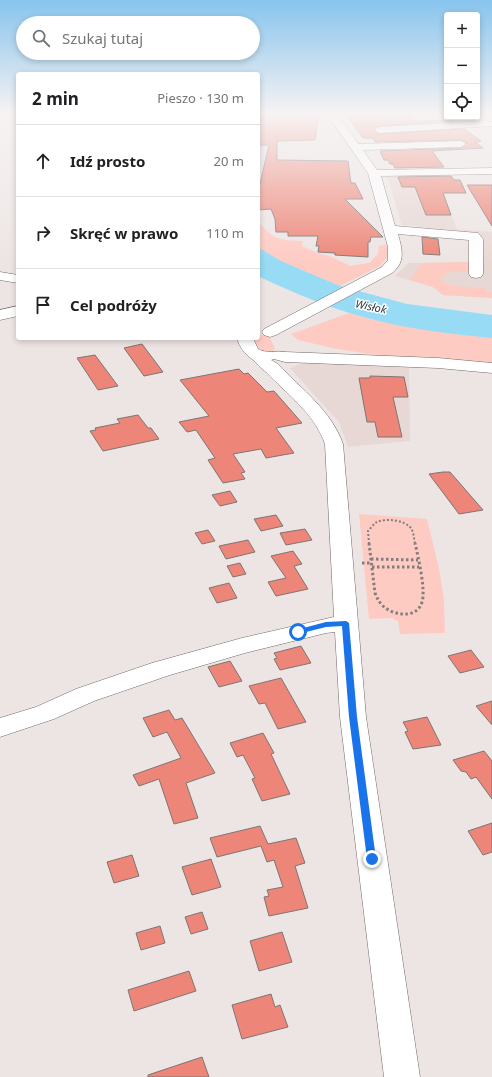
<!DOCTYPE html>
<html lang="pl">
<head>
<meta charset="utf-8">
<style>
	:root { --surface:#fff; --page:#f2f2f2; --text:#202124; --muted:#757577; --line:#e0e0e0 }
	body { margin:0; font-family:"Noto Sans",sans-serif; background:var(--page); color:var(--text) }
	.controls { position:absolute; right:12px; top:12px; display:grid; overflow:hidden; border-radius:4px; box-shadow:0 2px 6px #0003 }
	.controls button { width:36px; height:36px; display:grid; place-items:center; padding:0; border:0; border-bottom:1px solid var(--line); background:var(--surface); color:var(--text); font:20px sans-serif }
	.stop { position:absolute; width:12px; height:12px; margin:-9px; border:3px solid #1a73e8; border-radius:50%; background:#fff }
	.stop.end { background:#1a73e8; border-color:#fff; box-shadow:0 1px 4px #0008 }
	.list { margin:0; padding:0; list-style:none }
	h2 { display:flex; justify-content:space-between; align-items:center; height:52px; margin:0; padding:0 16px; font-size:17px }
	h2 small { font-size:13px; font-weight:400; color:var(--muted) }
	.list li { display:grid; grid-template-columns:26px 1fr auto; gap:12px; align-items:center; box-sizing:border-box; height:72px; padding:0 16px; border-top:1px solid var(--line) }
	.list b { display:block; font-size:15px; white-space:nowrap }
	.list em { font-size:13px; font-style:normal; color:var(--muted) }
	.icon { flex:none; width:22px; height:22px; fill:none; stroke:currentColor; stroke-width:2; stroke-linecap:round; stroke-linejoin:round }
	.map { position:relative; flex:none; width:492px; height:1077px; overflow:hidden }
	.search { position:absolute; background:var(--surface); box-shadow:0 2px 6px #0003; left:16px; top:16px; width:244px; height:44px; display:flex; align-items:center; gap:10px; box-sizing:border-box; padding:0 14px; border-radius:22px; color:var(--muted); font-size:15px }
	.panel { position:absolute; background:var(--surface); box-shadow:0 2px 6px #0003; left:16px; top:72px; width:244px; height:268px; border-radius:4px }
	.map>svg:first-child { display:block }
</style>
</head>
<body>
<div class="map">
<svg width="492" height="1077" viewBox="0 0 492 1077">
	<rect width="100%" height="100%" fill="#ede5e4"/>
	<g fill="#e8d8d5">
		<path d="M435 175 457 229 492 232V298L443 295 433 287 395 276 409 263 471 262 470 240 416 235 417 226 402 225 387 176Z"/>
		<path d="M301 363 409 366 410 441 348 447 339 422 290 368Z"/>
	</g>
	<g fill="#fecbc3">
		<path d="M258 221C274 240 278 240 303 241L302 246 315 252 332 257 350 266 369 263 378 254 379 246 387 244 389 255 380 266 340 286 281 261 258 247Z"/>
		<path d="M471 262V271L450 272 441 277 442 280 452 286 486 288V291L492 292V298L443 295 433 287 410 280 422 263Z"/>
		<path d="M349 313C396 327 444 333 492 338V365L389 357 337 349 298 340 291 334Z"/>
		<path d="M261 335 270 337 275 349C265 356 256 349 255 338Z"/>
		<path d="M359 514 427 519 439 568 444 600 445 633 400 634 398 621 391 618 369 619Z"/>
	</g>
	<path fill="#97dbf5" d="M258 247 281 261 340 286 407 304 492 315V338C453 334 413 330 375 320 334 310 296 294 258 276Z"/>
	<g fill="#ed8678" stroke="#7c7574">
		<path d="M258 113H289V116L318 117 315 140 277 141V160L348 161 351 183H355L363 199H345L383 237H371L370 242H368V257L335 255V253L318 252 319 246H316L318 236H288V232H276L275 219 271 209 258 210V192L269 145H258Z"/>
		<path d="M345 113H380L382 117 410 116 415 121 450 120 452 121 379 126 373 131 379 134 464 129 481 141 475 142 483 148 432 151 444 167 395 168 393 164H390L388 160H384L380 151 461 148 467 143 461 140 375 142 373 138H363Z"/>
		<path d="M451 176 454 180H460L466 193H443L451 215H426L415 187H402L398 177Z"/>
		<path d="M467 185H492V226Z"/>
		<path d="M422 237 438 239 440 255 423 254Z"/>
		<path d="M142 344 163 372 144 376 124 348Z"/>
		<path d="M95 355 118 386 98 390 77 358Z"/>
		<path d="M239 369 244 374 248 373 267 392 274 391 302 423 276 428 294 453 266 458 261 449 233 454 245 472 241 473 245 479 223 483 208 460 215 458 196 430 187 432 179 422 209 416 180 380Z"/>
		<path d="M370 376 404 377 408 397H393L402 437H378L375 422H367L359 378H370Z"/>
		<path d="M138 415 148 428H151L159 439 103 451 90 431 96 430 95 428 120 423 117 419Z"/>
		<path d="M443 472H450L483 510 459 514 429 474Z"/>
		<path d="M230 491 237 502 220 506 212 495Z"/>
		<path d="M276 515 283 526 261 531 254 519Z"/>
		<path d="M305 529 312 540 286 545 280 533Z"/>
		<path d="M208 530 215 541 202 544 195 533Z"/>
		<path d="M248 540 255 552 226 559 219 546Z"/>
		<path d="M293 551 302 564 294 566 308 589 276 596 268 582 286 578 271 556Z"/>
		<path d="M240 563 246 574 233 577 227 566Z"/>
		<path d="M229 583 237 598 217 603 209 588Z"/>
		<path d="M301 646 311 663 280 670 274 659 277 658 274 653Z"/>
		<path d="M471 650 484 667 460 673 448 656Z"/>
		<path d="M230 661 242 681 219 687 208 667Z"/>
		<path d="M281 678 306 722 278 729 265 703 259 704 249 686Z"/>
		<path d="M492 701V725L476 706Z"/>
		<path d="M169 710 175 720 182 718 215 773 186 783 198 818 174 824 159 779 139 786 133 775 181 758 167 732 153 737 143 718Z"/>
		<path d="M427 717 441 745 413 749 405 732 408 731 403 722Z"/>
		<path d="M263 733 274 753 271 754 290 794 262 801 252 779 255 778 243 755 237 757 230 743Z"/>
		<path d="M484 751 492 761V799L476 777 471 779 466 772 461 771 453 760Z"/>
		<path d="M492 823V852L483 855 468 831Z"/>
		<path d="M260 826 268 844 296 838 305 863 295 866 308 908 269 916 264 897 269 896 267 890 283 887 274 860 267 862 261 846 217 857 210 838Z"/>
		<path d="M132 855 139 876 114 883 107 862Z"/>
		<path d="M211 859 221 887 192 895 182 867Z"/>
		<path d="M202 912 208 929 191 934 185 917Z"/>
		<path d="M160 926 165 943 141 950 136 933Z"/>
		<path d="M282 932 292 962 259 971 250 941Z"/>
		<path d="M189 971 196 991 134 1011 128 990Z"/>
		<path d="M271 994 275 1007 280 1005 288 1027 242 1039 232 1005Z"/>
		<path d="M202 1057 209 1077H148V1075Z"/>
	</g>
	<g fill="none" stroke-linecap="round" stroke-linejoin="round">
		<g stroke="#706a69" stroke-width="1">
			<g id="minor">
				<path d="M326 113H336L358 144 461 141 466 144 461 147 363 150 377 170 492 168V174L381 176 395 226 478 233 483 239V274L481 277 476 278 471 277 469 274V240L398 234C402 249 406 262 392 273L276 335 270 337 264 335 262 332 264 329 382 267 388 260V247L368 173Z"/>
				<path d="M488 121 492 122V126L379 133 374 130 379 127Z"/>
				<path d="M0 272 18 275V283L0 280Z"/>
				<path d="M18 306V316L0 320V310Z"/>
				<path d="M237 338H253L258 349C266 354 276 350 285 352L438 358 492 363V373L438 368 285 362 274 359 271 360 278 364C302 390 331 410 343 444L366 717 420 1077H384L340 717 335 632 326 633 245 653 170 675 94 701 54 719 0 737V718L36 707 76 689 152 663 242 638 334 617 325 444C314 413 288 395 266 372 260 368 257 363 252 359 244 353 240 348 237 338Z"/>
			</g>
		</g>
		<path stroke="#837e7e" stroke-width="1.5" stroke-dasharray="1 1" stroke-linecap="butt" d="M353 123H372"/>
		<path stroke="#837e7e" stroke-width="2" stroke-dasharray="2 2" stroke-linecap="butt" d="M369 544 368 531C371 528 374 523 377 522 387 518 404 520 411 528 414 533 414 539 415 544"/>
		<g stroke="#837e7e" stroke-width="3" stroke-dasharray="2.5 2.5" stroke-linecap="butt">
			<path d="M369 543 375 593C377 598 379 602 383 606 394 616 417 619 422 602 426 590 418 556 415 543"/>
			<path d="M371 559 418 560"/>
			<path d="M362 563H372"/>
			<path d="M372 567H419"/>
		</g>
		<use href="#minor" fill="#fff" fill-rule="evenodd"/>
	</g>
	<linearGradient id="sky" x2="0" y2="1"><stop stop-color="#87c4ed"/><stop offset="0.43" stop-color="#f7f3f3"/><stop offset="1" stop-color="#f7f3f3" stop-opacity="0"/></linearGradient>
	<rect width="492" height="264" fill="url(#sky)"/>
	<path fill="#1a73e8" d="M346 621 349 623 357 717 376 859 372 863 367 859 349 717 342 626 326 627 298 634 295 632 296 630 326 622Z"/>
	<g text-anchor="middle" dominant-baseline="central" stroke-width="3" stroke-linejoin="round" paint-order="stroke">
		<g font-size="11" font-style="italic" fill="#223841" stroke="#fff">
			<text transform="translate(371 306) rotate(12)">Wisłok</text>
		</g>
	</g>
</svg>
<div class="controls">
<button>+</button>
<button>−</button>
<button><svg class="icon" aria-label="locate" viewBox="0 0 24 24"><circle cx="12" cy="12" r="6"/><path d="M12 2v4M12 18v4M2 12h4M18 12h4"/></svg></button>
</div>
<div class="stop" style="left:298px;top:632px"></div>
<div class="stop end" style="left:372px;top:859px"></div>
<div class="search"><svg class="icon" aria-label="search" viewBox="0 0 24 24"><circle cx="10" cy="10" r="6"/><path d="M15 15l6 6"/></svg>Szukaj tutaj</div>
<section class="panel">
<h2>2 min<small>Pieszo · 130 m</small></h2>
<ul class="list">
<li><svg class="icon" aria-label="ahead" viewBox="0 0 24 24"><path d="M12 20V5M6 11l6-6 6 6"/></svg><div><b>Idź prosto</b></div><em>20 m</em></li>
<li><svg class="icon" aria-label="right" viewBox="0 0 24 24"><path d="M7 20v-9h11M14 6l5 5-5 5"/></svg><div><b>Skręć w prawo</b></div><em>110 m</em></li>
<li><svg class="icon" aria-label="arrive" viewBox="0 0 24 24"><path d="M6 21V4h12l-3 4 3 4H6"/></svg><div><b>Cel podróży</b></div></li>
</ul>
</section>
</div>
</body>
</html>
